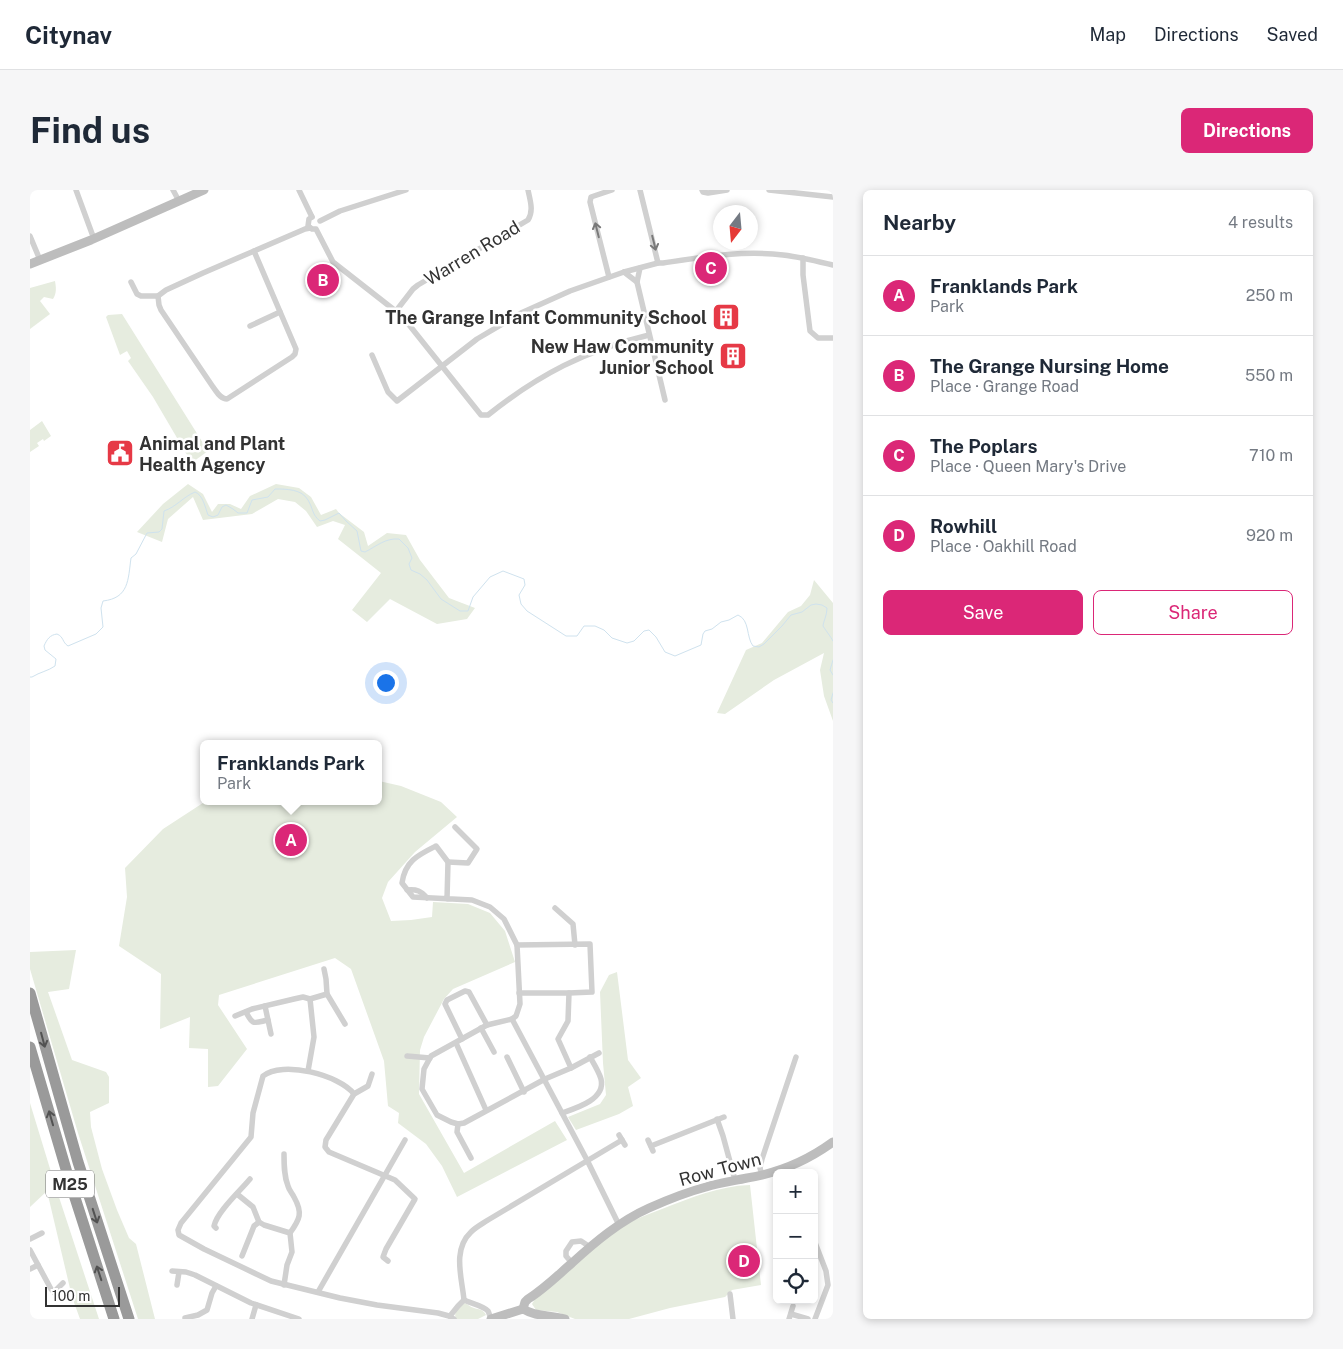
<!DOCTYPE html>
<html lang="en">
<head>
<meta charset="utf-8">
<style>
	:root { --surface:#fff; --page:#f6f6f7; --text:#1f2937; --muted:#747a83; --line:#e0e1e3; --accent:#db2777 }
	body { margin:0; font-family:"Public Sans",sans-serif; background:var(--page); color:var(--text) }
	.controls { position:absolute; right:15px; bottom:15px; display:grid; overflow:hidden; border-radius:8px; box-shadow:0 2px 8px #0003 }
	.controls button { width:45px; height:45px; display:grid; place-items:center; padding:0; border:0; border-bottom:1px solid var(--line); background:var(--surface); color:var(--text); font:25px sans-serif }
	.compass { position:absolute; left:683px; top:15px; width:45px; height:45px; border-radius:50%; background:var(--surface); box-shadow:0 2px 8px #0003; rotate:196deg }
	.scale { position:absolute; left:15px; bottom:12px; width:75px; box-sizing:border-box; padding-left:5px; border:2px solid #333; border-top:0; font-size:14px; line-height:18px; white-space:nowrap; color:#333; -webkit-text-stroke:4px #fff; paint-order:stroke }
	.you { position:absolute; left:355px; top:492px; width:18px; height:18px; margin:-12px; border:4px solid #fff; border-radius:50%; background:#1a73e8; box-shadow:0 0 0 8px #1a73e833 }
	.badge { display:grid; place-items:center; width:32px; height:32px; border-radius:50%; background:var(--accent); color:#fff; font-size:16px; font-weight:700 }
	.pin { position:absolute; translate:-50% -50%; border:2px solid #fff; box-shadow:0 1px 5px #0006 }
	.popup { position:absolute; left:170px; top:550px; width:182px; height:65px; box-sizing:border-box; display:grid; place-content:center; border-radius:8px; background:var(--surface); filter:drop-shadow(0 1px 4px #0005); font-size:16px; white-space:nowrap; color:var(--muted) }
	.popup b { font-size:19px; color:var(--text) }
	.popup::after { content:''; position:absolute; left:50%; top:100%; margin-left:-10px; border:10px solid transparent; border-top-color:var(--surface) }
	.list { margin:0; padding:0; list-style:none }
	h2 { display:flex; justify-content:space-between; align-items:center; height:65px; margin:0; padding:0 20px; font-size:21px }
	h2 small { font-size:16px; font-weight:400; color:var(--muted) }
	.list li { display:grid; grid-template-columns:32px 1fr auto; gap:15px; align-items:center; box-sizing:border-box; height:80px; padding:0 20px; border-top:1px solid var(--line) }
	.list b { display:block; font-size:19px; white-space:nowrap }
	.list p { margin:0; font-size:16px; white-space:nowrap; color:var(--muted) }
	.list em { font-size:16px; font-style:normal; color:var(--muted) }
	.actions { display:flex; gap:10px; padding:15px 20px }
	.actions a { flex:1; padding:11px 0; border:1px solid var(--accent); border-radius:8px; text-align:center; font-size:18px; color:var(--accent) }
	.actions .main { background:var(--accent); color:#fff }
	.icon { flex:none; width:28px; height:28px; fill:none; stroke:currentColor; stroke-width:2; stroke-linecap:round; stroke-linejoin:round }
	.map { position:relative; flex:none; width:803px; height:1129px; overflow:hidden; border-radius:8px }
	header { display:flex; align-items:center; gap:30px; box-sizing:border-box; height:70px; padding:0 25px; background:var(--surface); border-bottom:1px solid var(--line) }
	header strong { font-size:24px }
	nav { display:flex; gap:28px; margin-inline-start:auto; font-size:18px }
	.intro { display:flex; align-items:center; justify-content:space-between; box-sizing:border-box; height:120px; padding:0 30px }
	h1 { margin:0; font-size:35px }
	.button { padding:12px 22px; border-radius:8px; background:var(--accent); color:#fff; font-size:18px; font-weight:700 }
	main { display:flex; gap:30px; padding:0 30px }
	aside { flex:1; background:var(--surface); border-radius:8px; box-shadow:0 2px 8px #0003 }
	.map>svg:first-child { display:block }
</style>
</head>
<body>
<header>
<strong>Citynav</strong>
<nav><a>Map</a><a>Directions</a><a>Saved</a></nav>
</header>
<div class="intro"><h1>Find us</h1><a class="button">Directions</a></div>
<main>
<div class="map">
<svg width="803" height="1129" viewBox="0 0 803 1129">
	<rect width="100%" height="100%" fill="#fff"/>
	<g fill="#e6ecdf">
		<path d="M25 91C26 97 27 103 23 109L14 107 10 111 20 124 0 139V98Z"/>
		<path d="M92 124 178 261 160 274 156 272 160 270 123 207 98 171 101 168 97 161 90 165 76 127 78 125Z"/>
		<path d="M12 231 21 246 14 251 13 249 7 253 9 256 0 262V240Z"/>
		<path d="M158 294 173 304 182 322 188 314H200L211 319 220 306 246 294 269 298 281 307 291 325 306 319 309 323 334 342 338 356 357 343 376 345 390 370 419 408 445 418 437 429 407 434 360 409 337 432 322 420 351 383 308 349 315 335 303 331 287 337 276 321 265 312 248 309 222 324 173 330 163 307 138 329 132 352 107 342 133 314Z"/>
		<path d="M784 390 803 413V531L794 506 790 480 794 463 744 490 695 524 687 523 716 460 732 453 758 422 771 416 780 405Z"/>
		<path d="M349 591 371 596 411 612 427 627 385 662 358 692 352 708 361 731 381 730 402 727 403 712 438 714 460 723 475 741 485 772 423 799 414 809 394 847 390 860 389 904 434 983 525 931 537 950 427 1007 412 976 396 954 368 933 369 923 358 916 354 871 321 779 305 768 189 805 188 815 217 859 188 896 178 897V859L159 858 160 827 130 839 131 784 89 756 97 707 95 678 133 639 176 611H348Z"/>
		<path d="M46 760 39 799 18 802 42 870 76 882 79 887V913L60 922 61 937 72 979 87 1020 99 1048 106 1054 125 1129H108L48 943 0 779V762Z"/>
		<path d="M587 782 598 870 611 888 598 897 603 916 589 924 546 940 538 927 570 914 576 905 573 873 570 802 579 785Z"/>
		<path d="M0 913 25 995 69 1129H50L42 1107 17 1001 0 1017Z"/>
		<path d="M720 995 731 1095 702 1100 695 1107 640 1118 599 1129H545L527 1122 506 1120 502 1114 505 1109C532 1085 563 1053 593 1036 605 1029 619 1024 632 1019 661 1008 688 996 720 995Z"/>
		<path d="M434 1113C438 1114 440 1117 444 1118 450 1120 453 1119 456 1125L448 1129H426C423 1122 429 1118 434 1113Z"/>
	</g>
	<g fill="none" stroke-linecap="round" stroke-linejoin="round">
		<g stroke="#cfe2ee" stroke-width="1">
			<path d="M803 470 800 480 803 485"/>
			<path d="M0 487H2C10 482 18 481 25 476L26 469 15 460 14 456C17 449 20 445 27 444 34 447 32 452 38 456L66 444 73 437 71 418 73 411C99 408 98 390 101 368L106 364 117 343 129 342 132 339 134 321C146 317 153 307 165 302 173 305 175 317 178 325L183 327 188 325 192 317 196 315 203 319 208 323H217L222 310 238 307 245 299C256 299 272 299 278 310 283 318 282 325 290 331L295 330 309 323 316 331 327 341 331 361 335 362C347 356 355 348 369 349L378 358 382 368 379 374 381 380 390 384 397 390 411 409 430 421H438L443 407 460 387 473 381 494 389 495 395 489 405 491 414 497 421 536 446H547L554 436H565L574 440 582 448 597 453 604 451 614 441 619 440 626 447 635 462 645 466 671 455 673 444 675 441 682 439 691 432 699 430 708 425C720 430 716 447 723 456L729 457 734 454 752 436 761 425 772 422 781 415 786 414 792 415 797 418C797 426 793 432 793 436 794 438 801 447 803 451"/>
			<path d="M803 503 801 510 803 513"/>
		</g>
		<g stroke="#d0d0d0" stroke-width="5.5">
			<path d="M46 0 64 49"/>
			<path d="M143 0 149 11"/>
			<path d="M269 0 282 27"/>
			<path d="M610 0 628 73"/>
			<path d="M672 0 673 2 678 3 697 0"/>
			<path d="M739 0 803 7"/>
			<path d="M282 27 279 29 278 36 282 39H286L303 72 372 126 451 225H458C508 185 556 160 619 145"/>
			<path d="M290 31 310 21 376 0"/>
			<path d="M0 46 10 70"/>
			<path d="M773 68V85L780 141 788 148H803"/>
			<path d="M610 78 607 92 635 210"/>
			<path d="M594 82 607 92"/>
			<path d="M579 87 560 12 561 7 582 0"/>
			<path d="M101 92 107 104 111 106H128L136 100 173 83 275 39 280 38"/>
			<path d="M128 106 129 115 131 120 183 197C187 202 190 209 197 209L262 167 265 164 266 159 224 61"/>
			<path d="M366 121 383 99 388 95 498 30C504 21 500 10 498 0"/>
			<path d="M220 136 250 122"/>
			<path d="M342 165 358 202 367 211 447 149 491 123 540 101 594 82 628 73H633C673 67 713 60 753 65 770 67 786 71 803 75"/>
			<path d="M418 672 438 673 447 659 425 637"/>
			<path d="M377 700C387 699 391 701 397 708"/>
			<path d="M417 709 418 672 406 656C388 665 375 671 372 693L383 707 442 710 460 717 474 729 487 755 490 814 486 826 482 829 457 835 401 866 394 879 392 899 407 925 421 932 428 934 434 933 515 889 541 878 569 863"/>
			<path d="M525 718 543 734 545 755"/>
			<path d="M487 755 560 754 562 802 539 803H489"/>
			<path d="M294 779 296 789 297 804"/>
			<path d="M539 803 538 831 528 849 541 878"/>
			<path d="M235 816 241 844"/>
			<path d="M216 822C223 836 224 833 238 830"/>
			<path d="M205 826 222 819 264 809 273 807 280 809 297 804 315 834"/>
			<path d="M482 829 557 970 589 1035"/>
			<path d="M451 838 464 862"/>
			<path d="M432 849 415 814 417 810 435 801 439 802 457 835"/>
			<path d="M426 853 456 920"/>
			<path d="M377 866 400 868"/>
			<path d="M477 867 494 902"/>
			<path d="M278 881 284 847 280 809"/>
			<path d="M342 884 338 896 324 904 296 950 295 957 299 962 365 990 385 1009 356 1059 353 1067 358 1071"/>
			<path d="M324 904C310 885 252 870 233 886L223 923 221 947 151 1033 148 1040 149 1045 174 1059 241 1091 310 1108 347 1115 408 1123 419 1126 424 1129"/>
			<path d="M532 923C547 918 576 909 571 889 569 882 564 874 560 867"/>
			<path d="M687 929 693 946 705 990"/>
			<path d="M428 934 427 942 441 968"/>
			<path d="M589 945 595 955"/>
			<path d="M618 950 623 961"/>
			<path d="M621 956 694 927"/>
			<path d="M254 964C254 975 254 986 258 996 259 1000 262 1003 264 1007 273 1023 270 1029 260 1043"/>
			<path d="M732 985 730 978 732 969 766 867"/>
			<path d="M207 1004 223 1017 229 1032 234 1035 260 1043 262 1062 257 1075 254 1095"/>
			<path d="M186 1038 184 1036C187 1022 210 1001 220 989"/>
			<path d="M0 1049 12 1043"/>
			<path d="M784 1050 796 1081 798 1095 785 1129"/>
			<path d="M0 1060 21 1099 28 1107"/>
			<path d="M212 1066 224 1036 229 1032"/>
			<path d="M542 1073 536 1066V1061L542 1052 551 1051 560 1057"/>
			<path d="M0 1079 8 1075"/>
			<path d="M142 1081 156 1082 165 1085 221 1113 269 1129"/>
			<path d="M147 1095 149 1082"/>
			<path d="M24 1102 33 1093"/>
			<path d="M288 1102 375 950"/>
			<path d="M700 1104 703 1129"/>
			<path d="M434 1110C432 1088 422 1060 441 1042 446 1037 452 1034 458 1030L592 950"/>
			<path d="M434 1110C440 1113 454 1116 458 1121 459 1123 460 1126 461 1129"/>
			<path d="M761 1124 778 1129"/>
			<path d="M420 1126 428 1116 434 1110"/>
			<path d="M155 1128 168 1125 177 1120 182 1103 186 1096"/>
			<path d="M222 1129 226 1115"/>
			<path d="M759 1129 763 1116"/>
		</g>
		<g stroke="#bdbdbd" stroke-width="9">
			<path d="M0 74 61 50 174 0"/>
			<path d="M493 1119 495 1112 498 1109C514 1099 528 1085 542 1073 565 1052 590 1031 619 1018 637 1010 657 1002 676 997 689 993 703 991 717 988 749 983 777 971 803 952"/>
			<path d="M461 1129 493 1119C506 1127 521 1125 535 1129"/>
		</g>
		<g stroke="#9a9a9a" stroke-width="11">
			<path d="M0 803 48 972 99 1129"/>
			<path d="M0 857 38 986 84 1129"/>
		</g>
	</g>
	<defs><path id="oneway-shaft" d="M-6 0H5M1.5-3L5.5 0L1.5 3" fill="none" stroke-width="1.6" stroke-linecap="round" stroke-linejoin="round" transform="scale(1.25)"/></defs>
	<g stroke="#7a7a7a">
		<use href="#oneway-shaft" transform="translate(567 40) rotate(-104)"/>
		<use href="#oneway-shaft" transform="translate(624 53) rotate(76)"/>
	</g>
	<g stroke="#525252">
		<use href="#oneway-shaft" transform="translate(13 850) rotate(75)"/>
		<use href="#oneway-shaft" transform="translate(21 928) rotate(-106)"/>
		<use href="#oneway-shaft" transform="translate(65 1026) rotate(72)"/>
		<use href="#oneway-shaft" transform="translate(69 1083) rotate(-108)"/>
	</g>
	<defs>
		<g id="building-square" transform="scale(1.4375)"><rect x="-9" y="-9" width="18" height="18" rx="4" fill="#e63946" stroke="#fff"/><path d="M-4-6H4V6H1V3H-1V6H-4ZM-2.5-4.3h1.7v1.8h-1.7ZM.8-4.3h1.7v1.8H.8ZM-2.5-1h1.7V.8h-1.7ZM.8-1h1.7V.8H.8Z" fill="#fff"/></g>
		<g id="civic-square" transform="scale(1.4375)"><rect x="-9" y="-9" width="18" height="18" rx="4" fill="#e63946" stroke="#fff"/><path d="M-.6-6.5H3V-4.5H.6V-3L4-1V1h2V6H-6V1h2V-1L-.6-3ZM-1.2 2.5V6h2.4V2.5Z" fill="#fff"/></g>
	</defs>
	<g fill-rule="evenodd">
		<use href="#building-square" x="696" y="127"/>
		<use href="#building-square" x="703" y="166"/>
		<use href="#civic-square" x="90" y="263"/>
	</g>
	<g text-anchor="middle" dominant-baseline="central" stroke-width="5" stroke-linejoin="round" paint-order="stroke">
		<rect fill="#fff" stroke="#707070" stroke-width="1" x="16" y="980.5" width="48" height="27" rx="4"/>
		<g font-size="16" font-weight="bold" fill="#333">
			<text x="40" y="994">M25</text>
		</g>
		<g font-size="18" fill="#333" stroke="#fff">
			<text transform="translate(442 63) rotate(-31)">Warren Road</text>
			<text transform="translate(690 979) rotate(-15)">Row Town</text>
		</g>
		<g font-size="18" font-weight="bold" fill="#333" stroke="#fff" text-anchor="end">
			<text x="677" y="127">The Grange Infant Community School</text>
			<text x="684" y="156">New Haw Community<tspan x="684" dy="21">Junior School</tspan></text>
			<text x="109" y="253" text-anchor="start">Animal and Plant<tspan x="109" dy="21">Health Agency</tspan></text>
		</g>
	</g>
</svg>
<div class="controls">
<button>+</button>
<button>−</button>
<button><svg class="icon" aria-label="locate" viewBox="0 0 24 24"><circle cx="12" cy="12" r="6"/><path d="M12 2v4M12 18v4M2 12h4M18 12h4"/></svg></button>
</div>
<svg class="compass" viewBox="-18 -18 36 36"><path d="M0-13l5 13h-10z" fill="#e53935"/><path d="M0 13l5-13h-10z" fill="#747a83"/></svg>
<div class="scale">100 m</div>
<div class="you"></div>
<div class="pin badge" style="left:261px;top:650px">A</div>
<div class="popup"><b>Franklands Park</b>Park</div>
<div class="pin badge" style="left:293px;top:90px">B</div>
<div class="pin badge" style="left:681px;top:78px">C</div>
<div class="pin badge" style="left:714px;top:1071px">D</div>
</div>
<aside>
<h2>Nearby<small>4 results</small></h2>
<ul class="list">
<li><span class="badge">A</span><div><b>Franklands Park</b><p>Park</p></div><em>250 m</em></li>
<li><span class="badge">B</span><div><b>The Grange Nursing Home</b><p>Place · Grange Road</p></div><em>550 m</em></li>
<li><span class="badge">C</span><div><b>The Poplars</b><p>Place · Queen Mary's Drive</p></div><em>710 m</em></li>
<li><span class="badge">D</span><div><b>Rowhill</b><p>Place · Oakhill Road</p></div><em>920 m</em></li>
</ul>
<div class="actions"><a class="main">Save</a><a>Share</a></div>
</aside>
</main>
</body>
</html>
